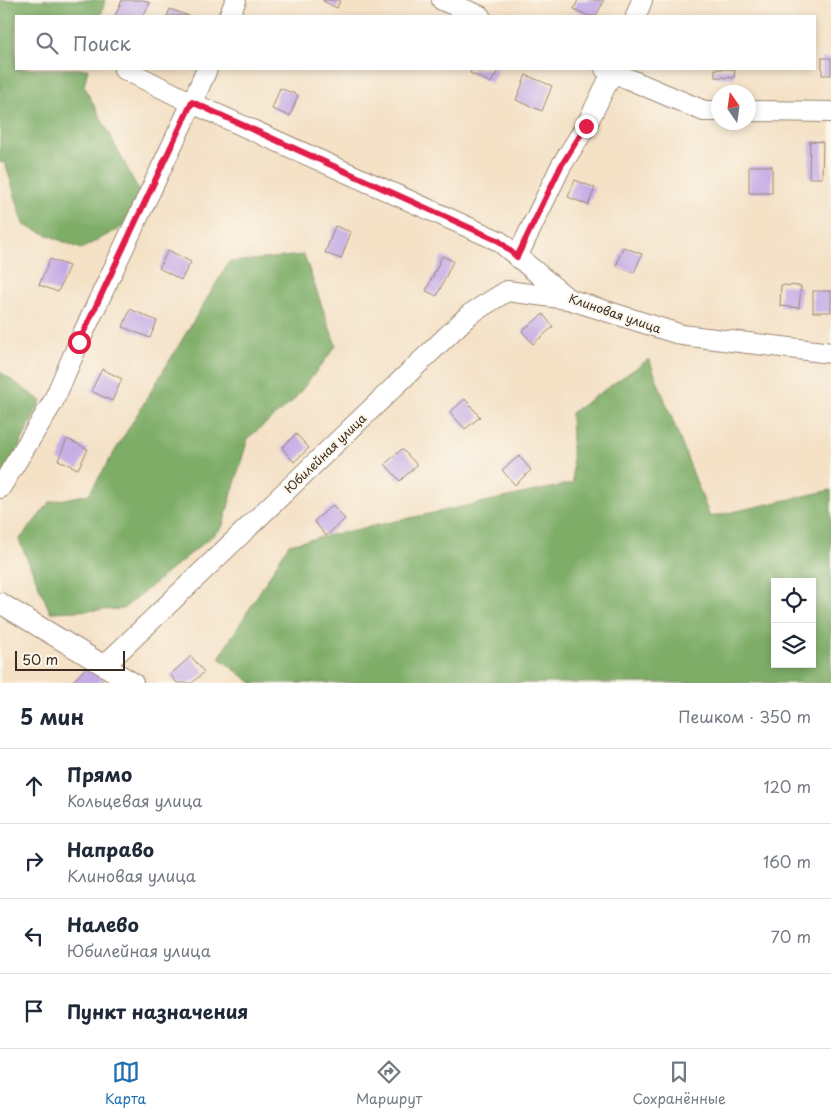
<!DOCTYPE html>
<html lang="ru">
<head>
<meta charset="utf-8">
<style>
	:root { --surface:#fff; --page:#f2f2f3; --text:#1f2937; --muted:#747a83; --line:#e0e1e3; --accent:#1f6fb2 }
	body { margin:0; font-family:"Playpen Sans",sans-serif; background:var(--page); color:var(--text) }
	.controls { position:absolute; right:15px; bottom:15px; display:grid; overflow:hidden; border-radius:0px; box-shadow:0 2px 8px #0003 }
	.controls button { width:45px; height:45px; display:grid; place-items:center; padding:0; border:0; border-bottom:1px solid var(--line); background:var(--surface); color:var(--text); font:25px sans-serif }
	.compass { position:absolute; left:711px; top:85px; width:45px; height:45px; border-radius:50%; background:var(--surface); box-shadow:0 2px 8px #0003; rotate:347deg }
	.scale { position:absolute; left:15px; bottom:12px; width:110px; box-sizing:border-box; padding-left:5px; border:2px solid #3b2a1e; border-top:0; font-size:14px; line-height:18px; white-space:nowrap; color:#3b2a1e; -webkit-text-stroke:4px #fbf7ec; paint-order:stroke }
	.stop { position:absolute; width:15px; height:15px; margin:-11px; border:4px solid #e11d48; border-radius:50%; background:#fff }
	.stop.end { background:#e11d48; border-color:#fff; box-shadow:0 1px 5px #0008 }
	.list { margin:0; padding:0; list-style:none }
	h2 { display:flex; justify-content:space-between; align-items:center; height:65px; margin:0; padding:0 20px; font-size:21px }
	h2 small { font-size:16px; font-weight:400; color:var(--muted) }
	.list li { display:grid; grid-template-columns:32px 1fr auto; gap:15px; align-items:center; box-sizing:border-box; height:75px; padding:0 20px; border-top:1px solid var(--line) }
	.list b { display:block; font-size:19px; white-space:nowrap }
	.list p { margin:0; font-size:16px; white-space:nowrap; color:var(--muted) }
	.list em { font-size:16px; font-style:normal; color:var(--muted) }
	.icon { flex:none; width:28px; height:28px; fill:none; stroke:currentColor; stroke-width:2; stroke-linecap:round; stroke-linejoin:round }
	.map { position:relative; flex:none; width:831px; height:683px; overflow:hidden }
	.search { position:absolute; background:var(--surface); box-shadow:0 2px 8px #0003; left:15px; right:15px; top:15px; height:55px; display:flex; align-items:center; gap:12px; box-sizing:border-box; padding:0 18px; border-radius:0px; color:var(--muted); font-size:19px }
	.sheet { height:365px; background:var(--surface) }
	nav { display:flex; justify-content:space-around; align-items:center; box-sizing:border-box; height:70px; border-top:1px solid var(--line); background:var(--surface); font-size:14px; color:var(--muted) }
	nav a { display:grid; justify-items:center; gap:2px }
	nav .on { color:var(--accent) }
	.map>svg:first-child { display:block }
</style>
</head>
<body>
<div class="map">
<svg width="831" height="683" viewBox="0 0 831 683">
	<rect width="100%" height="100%" fill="#fbf7ec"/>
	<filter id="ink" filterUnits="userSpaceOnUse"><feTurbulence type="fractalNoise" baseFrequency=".02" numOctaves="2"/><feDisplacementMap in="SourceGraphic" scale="10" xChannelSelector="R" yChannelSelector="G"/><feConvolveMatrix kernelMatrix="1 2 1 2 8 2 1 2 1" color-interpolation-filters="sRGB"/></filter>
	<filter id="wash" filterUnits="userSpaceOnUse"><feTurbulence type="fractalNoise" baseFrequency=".0096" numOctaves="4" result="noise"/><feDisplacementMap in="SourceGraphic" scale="20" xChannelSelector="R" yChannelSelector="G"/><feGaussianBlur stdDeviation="1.12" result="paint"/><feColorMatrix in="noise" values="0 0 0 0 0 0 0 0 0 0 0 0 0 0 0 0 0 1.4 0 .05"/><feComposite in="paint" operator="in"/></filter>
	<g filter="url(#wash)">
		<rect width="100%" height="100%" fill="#f4e1c6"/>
		<g fill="#7ead67" stroke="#5c6c42" fill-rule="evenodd">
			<path d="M0 0H105L101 16H16V69H88L84 86 150 212 81 249 24 225 5 162 0 163Z"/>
			<path d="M304 255 336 346 293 401 248 438 222 528 123 609 50 612 19 540 50 502 89 494 229 262Z"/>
			<path d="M649 359 710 517 831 490V683H252L219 658 289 544 573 483 571 413ZM775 582H812V664H775Z"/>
			<path d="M0 372 41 401 0 486Z"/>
		</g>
		<g id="blocks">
			<g fill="#c5abe5">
				<path d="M122 0H144L150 3 143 16H115Z"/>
				<path d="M324 0H340L337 8 323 1Z"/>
				<path d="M578 0H602L604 1 596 16H588L574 9Z"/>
				<path d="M170 9 189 16H167Z"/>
				<rect x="822" y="58" width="9" height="17"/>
				<path d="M472 69H499L491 83 470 73Z"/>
				<path d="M715 69H735L734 78 715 77Z"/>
				<path d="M526 75 552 86 542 111 516 100Z"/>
				<path d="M280 88 298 95 290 116 272 109Z"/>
				<path d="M810 141 823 142 822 178H809Z"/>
				<rect x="749" y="166" width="23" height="27"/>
				<path d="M575 180 595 188 588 205 568 197Z"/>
				<path d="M335 226 351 232 341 259 325 253Z"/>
				<path d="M623 247 642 254 634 273 616 266Z"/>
				<path d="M168 250 191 262 181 280 159 268Z"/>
				<path d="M442 256 453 261 437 296 426 291Z"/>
				<path d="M50 259 69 266 58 292 39 285Z"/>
				<path d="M781 285 801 286 799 308 780 306Z"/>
				<rect x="813" y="291" width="18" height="21"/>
				<path d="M130 309 157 321 150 338 123 327Z"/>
				<path d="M543 314 553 327 533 344 522 331Z"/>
				<path d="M102 369 122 379 112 401 91 391Z"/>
				<path d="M465 399 480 417 465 429 450 412Z"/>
				<path d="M296 434 309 448 294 462 282 448Z"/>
				<path d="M67 439 88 449 78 469 58 460Z"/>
				<path d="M402 449 417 465 400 481 385 464Z"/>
				<path d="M519 456 531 470 515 485 502 470Z"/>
				<path d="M333 505 345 519 326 536 314 521Z"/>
				<path d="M191 656 204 672 192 683H177L170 675Z"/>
				<path d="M90 663 105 676 99 683H72Z"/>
			</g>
		</g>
	</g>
	<g filter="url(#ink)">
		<use href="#blocks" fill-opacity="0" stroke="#988672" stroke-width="1"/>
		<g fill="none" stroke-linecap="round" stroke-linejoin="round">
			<g stroke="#988672" stroke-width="22">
				<g id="minor">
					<path d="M442 0 480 16"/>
					<path d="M229 16 236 0"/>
					<path d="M636 16 642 0"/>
					<path d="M124 69 192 103 499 241 568 299 682 335 831 353"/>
					<path d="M605 69 704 111H718"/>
					<path d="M748 111 831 112"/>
					<path d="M517 257 561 166 586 126 614 69"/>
					<path d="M0 488 53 402 79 342 192 103 207 69"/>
					<path d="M0 603 133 683"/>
					<path d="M105 665 470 314 507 291 568 299"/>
				</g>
			</g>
			<use href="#minor" stroke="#fff" stroke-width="20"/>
		</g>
	</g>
	<g fill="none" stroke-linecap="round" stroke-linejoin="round" filter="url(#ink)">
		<path stroke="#e11d48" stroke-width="6" d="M79 342 192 102 499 241 517 257 561 166 586 126"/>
	</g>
	<g text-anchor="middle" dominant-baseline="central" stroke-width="4" stroke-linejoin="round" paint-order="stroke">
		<g font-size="12" fill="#3b2a1e" stroke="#fbf7ec">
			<text transform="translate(615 313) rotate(19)">Клиновая улица</text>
			<text transform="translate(325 453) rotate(-44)">Юбилейная улица</text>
		</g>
	</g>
</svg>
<div class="controls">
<button><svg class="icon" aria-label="locate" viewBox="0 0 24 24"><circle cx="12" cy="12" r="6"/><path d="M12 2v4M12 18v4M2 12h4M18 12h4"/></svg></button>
<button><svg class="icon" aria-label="layers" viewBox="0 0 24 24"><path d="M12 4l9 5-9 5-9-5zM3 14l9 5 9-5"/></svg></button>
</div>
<svg class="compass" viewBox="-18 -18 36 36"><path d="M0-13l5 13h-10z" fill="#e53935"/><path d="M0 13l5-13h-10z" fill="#747a83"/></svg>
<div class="scale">50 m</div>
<div class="stop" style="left:79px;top:342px"></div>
<div class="stop end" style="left:586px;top:126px"></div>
<div class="search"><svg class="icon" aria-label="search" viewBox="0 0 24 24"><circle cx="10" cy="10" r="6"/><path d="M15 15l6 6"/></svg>Поиск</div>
</div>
<section class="sheet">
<h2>5 мин<small>Пешком · 350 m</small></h2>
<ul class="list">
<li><svg class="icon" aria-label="ahead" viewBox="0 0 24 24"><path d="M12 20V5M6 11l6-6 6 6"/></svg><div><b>Прямо</b><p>Кольцевая улица</p></div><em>120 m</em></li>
<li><svg class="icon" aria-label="right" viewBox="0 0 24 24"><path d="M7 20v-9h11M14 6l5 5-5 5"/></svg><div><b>Направо</b><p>Клиновая улица</p></div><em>160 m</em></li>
<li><svg class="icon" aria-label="left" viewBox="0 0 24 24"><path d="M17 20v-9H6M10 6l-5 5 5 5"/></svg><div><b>Налево</b><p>Юбилейная улица</p></div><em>70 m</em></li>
<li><svg class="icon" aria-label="arrive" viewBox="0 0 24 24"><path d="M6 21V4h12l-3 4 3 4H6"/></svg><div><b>Пункт назначения</b></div></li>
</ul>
</section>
<nav>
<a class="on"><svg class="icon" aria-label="map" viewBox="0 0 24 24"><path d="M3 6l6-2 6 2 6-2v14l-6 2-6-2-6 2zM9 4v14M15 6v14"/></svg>Карта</a>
<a><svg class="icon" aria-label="directions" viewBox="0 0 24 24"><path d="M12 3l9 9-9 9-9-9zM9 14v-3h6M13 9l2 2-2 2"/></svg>Маршрут</a>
<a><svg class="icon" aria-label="saved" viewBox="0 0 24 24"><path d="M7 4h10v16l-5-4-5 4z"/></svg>Сохранённые</a>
</nav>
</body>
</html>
